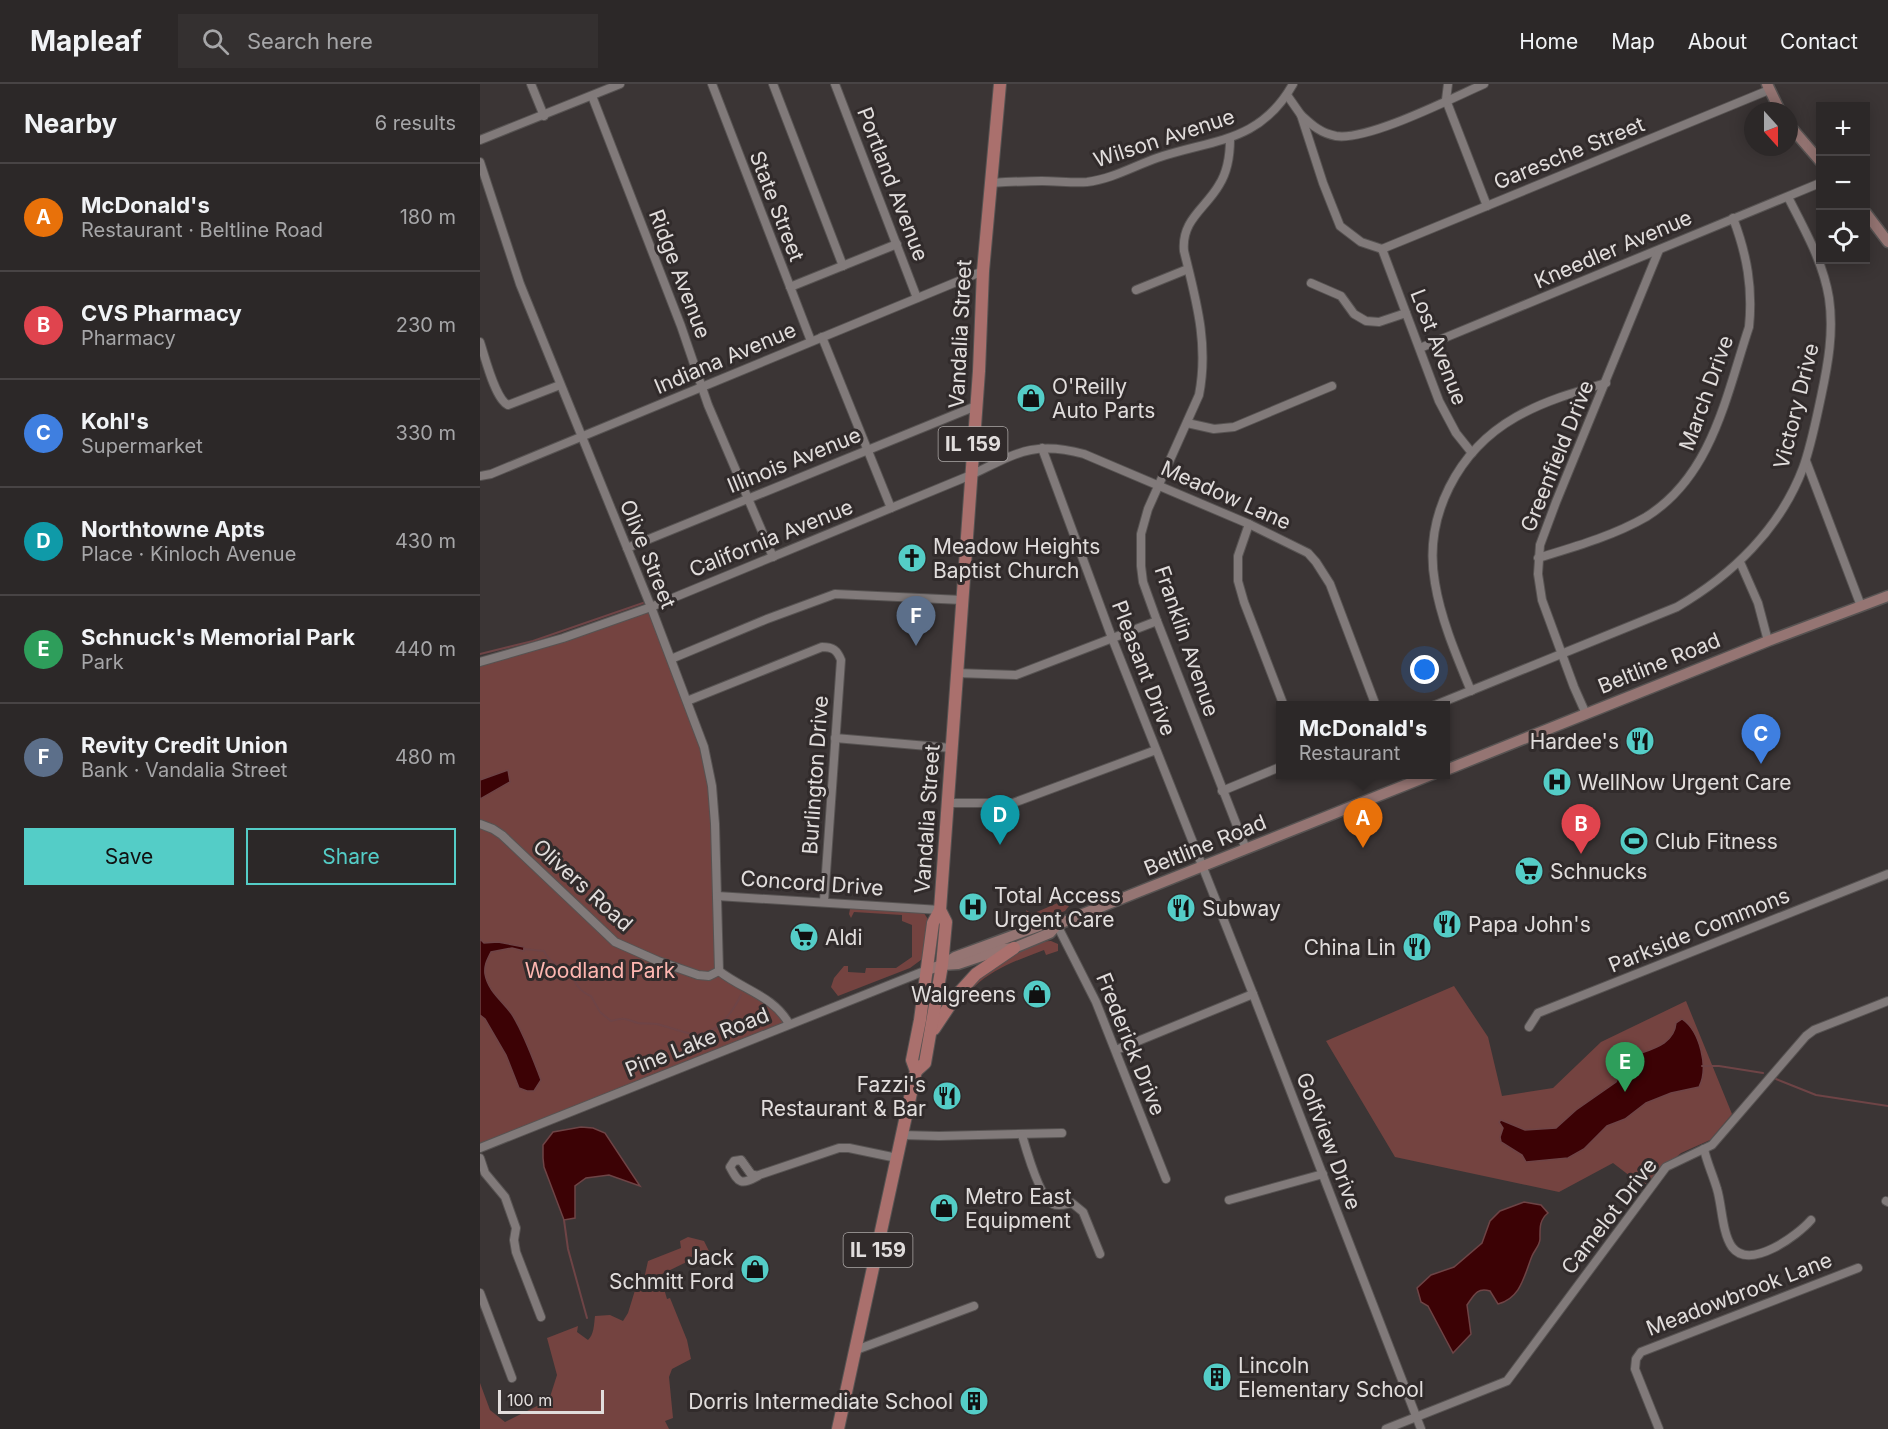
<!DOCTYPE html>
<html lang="en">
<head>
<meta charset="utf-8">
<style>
	:root { --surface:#2c2828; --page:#343030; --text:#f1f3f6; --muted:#a6a6a8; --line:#484445; --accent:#54cdc7 }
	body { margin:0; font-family:Inter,sans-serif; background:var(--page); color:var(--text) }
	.controls { position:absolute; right:18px; top:18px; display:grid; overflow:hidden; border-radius:0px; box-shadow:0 3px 15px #0003 }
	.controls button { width:54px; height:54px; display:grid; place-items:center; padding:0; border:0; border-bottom:2px solid var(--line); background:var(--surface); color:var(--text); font:30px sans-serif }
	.compass { position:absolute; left:1264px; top:18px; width:54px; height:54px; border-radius:50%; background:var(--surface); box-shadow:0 3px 15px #0003; rotate:159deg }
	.scale { position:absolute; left:18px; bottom:15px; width:106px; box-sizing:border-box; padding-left:6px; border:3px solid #e1dddc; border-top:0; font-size:16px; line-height:21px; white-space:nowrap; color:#e1dddc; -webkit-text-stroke:4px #312b2b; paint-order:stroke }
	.you { position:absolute; left:945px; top:586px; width:21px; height:21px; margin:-15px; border:4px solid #fff; border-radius:50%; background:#1a73e8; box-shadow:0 0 0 9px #1a73e833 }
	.badge { display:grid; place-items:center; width:39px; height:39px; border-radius:50%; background:var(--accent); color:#fff; font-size:20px; font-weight:700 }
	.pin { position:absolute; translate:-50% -50px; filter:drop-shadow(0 2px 3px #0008) }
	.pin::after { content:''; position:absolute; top:32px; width:21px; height:18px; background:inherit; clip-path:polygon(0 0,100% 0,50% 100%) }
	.popup { position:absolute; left:796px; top:617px; width:174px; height:78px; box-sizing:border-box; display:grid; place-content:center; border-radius:0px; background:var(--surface); filter:drop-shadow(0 2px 4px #0005); font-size:20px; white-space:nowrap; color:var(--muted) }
	.popup b { font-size:22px; color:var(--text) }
	.popup::after { content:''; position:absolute; left:50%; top:100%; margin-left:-12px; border:12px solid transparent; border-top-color:var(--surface) }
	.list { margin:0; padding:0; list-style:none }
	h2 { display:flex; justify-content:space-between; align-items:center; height:78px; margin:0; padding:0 24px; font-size:26px }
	h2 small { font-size:20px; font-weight:400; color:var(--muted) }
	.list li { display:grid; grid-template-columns:39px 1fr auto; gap:18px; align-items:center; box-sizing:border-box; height:108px; padding:0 24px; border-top:2px solid var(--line) }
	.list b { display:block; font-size:22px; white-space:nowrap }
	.list p { margin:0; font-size:20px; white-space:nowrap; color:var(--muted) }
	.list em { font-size:20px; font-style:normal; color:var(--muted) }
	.actions { display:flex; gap:12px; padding:18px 24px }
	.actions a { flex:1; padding:14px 0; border:2px solid var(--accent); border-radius:0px; text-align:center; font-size:21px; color:var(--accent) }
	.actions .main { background:var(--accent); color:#111 }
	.icon { flex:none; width:33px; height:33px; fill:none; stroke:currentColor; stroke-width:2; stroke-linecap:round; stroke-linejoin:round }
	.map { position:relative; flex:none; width:1408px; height:1345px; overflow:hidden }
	header { display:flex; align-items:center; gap:36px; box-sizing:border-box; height:84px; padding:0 30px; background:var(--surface); border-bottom:2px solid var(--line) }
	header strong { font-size:28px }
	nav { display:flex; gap:33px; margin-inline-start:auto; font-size:21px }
	.search { width:420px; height:54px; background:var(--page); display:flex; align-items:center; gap:15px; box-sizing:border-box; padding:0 21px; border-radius:0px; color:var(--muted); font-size:22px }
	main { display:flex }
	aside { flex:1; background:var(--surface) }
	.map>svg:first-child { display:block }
</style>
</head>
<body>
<header>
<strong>Mapleaf</strong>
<div class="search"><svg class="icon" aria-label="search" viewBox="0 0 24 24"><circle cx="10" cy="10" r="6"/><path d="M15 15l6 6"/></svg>Search here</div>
<nav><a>Home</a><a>Map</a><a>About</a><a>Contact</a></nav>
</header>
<main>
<aside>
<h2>Nearby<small>6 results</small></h2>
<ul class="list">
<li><span class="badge" style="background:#e8710a">A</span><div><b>McDonald's</b><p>Restaurant · Beltline Road</p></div><em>180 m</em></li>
<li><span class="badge" style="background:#e0444e">B</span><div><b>CVS Pharmacy</b><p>Pharmacy</p></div><em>230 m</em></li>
<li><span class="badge" style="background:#3f7fe0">C</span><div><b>Kohl's</b><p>Supermarket</p></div><em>330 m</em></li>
<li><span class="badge" style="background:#0f9aa8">D</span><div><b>Northtowne Apts</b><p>Place · Kinloch Avenue</p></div><em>430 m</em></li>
<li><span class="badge" style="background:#2e9e5b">E</span><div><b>Schnuck's Memorial Park</b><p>Park</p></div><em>440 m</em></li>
<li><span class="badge" style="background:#5c6f8a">F</span><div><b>Revity Credit Union</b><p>Bank · Vandalia Street</p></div><em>480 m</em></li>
</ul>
<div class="actions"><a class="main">Save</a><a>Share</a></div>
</aside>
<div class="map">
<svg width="1408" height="1345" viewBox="0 0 1408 1345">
	<rect width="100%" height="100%" fill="#3b3535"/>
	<g fill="#744340">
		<path d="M171 523 224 663 234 719 239 887 302 928 309 940 0 1062V578Z"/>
		<path d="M579 812H583L589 822 585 827 554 839 549 836 546 826 552 830 580 818 582 816Z"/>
		<path d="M375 823 444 829 449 837 445 873 430 884 358 912 351 903 354 894 364 882H368V888L385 889 386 884H416L432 873V841L422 837V831L374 828 371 834 369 830 370 825Z"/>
		<path d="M571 857 578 860V867L566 871 564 866C538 876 514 884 494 903L497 908 486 918 480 915C483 910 486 904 491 899 509 882 546 858 571 857Z"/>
		<path d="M974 902 1008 953 1022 1012 1073 1004 1121 958 1206 917 1252 1030 1230 1056 1201 1069 1163 1102 1133 1079 1079 1108 915 1073 846 957Z"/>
		<path d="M208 1153 224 1157 229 1167 180 1191 187 1215 190 1214 207 1256 211 1275 192 1285 189 1293 193 1334 185 1337 189 1345H0V1299L10 1326 25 1338 69 1316 77 1291 67 1254 98 1242 97 1248 108 1256C114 1251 114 1240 115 1232L130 1231 143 1237 148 1229 156 1203 164 1195 168 1177 201 1164 200 1157Z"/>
	</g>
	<g fill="#3c0205" stroke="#6e4446" stroke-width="1.5">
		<path d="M28 686 30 698 0 715V696Z"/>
		<path d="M0 855 4 859 18 858 44 863V867L32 864 11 868C7 876 4 881 5 890 8 908 24 918 33 932 45 952 53 975 61 996L54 1007H47L39 1004 26 971 5 935 0 931Z"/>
		<path d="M1202 935C1220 947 1229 984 1219 1003L1191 1009 1166 1019 1145 1035 1127 1042 1104 1065 1088 1074 1046 1078 1042 1071 1021 1058 1020 1053 1023 1044 1019 1038 1021 1036 1045 1046 1076 1044 1096 1026 1136 998 1142 986 1140 979C1145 977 1149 974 1153 972 1171 965 1194 961 1196 939Z"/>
		<path d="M101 1043 113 1044 125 1049 160 1102 129 1091 106 1094 95 1102V1134L84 1136 64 1083 63 1074V1061L73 1048Z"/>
		<path d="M1044 1118 1061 1121 1068 1129C1059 1136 1060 1145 1060 1155 1060 1161 1054 1167 1052 1172 1044 1192 1041 1214 1018 1220L1010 1207C997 1203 994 1211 987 1221L991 1250 973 1269 948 1222 941 1218 937 1204 951 1191 974 1183 1002 1159 1010 1137 1020 1127Z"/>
	</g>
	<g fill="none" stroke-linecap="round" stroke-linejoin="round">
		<g stroke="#6e4446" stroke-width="2">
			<path d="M0 570 53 557 163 519"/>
			<path d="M44 865 64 867C69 877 76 884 88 883L92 886C93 898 100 908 111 912L120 928 131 937C147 933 144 935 158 939 164 940 171 939 177 940 189 943 201 948 213 950 236 952 252 929 261 911"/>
			<path d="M1222 982H1239L1283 989"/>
			<path d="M1296 995 1336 1011 1408 1022"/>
			<path d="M84 1136 88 1165 107 1234"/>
		</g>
		<g stroke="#575352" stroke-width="10">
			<g id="street">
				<path d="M51 0 64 32"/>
				<path d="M232 0 331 257"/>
				<path d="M293 0 363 182"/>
				<path d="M355 0 437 214"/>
				<path d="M968 0 966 16 1007 122"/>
				<path d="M807 11 821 31 843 99 860 142 881 158 902 165"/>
				<path d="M112 12 201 242 228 321 293 473"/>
				<path d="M821 31C832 41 840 49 856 52 888 57 972 14 1004 0"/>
				<path d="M750 55C750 71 748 87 739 101 726 124 701 136 704 167 716 216 729 260 719 311L668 425 661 450V482L663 498 677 537 766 765"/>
				<path d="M0 56 140 0"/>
				<path d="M0 78 40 200 171 523 224 663 232 702 235 740 239 887"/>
				<path d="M511 99C528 98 545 97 562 97 577 97 593 99 607 98 632 95 654 82 677 74 733 55 780 59 813 0"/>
				<path d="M902 165 1289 6"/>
				<path d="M902 165 959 317 976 349 992 369"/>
				<path d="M831 199 861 212 874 230 886 237 899 238 926 229"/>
				<path d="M310 203 417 160"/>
				<path d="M656 206 708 185"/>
				<path d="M342 253 411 424"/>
				<path d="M0 258C5 273 15 315 28 321L80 301"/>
				<path d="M940 264 1340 99"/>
				<path d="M707 339 734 345 754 343 852 302"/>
				<path d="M562 364 632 554 773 910 941 1345"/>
				<path d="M1326 377 1381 522"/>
				<path d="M0 392 11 390 503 187"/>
				<path d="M769 440 758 472V497L764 518 804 622"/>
				<path d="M147 464 496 322"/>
				<path d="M1058 474C1094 463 1133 452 1166 433 1232 392 1246 312 1269 243 1273 204 1267 171 1253 134"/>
				<path d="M1260 478 1278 519 1288 557"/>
				<path d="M191 575 287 535 355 510 482 516"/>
				<path d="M0 578 83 554 171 523 491 391C535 370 553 356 604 370L769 440 828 469 836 478 850 500 896 622"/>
				<path d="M476 589 536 591 677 537"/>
				<path d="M991 607C977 573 961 536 955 499 943 432 978 366 1036 333 1064 317 1095 308 1126 299"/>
				<path d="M207 617 342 563C353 563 357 566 361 576L344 817"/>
				<path d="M953 622 1197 523C1252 491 1300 445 1323 384 1331 362 1336 336 1341 313 1348 280 1354 248 1349 214 1343 177 1324 145 1308 113"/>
				<path d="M1106 630 1094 603 1062 516 1058 490 1060 461 1076 418 1179 166"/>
				<path d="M355 654 471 664"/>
				<path d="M742 707 800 683"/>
				<path d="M467 719H533L676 666"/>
				<path d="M0 740 13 745 22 751 135 858 178 877 218 891 229 892 239 887"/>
				<path d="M237 812 460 826"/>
				<path d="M577 841 616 918 686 1095"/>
				<path d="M239 887C263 906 294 912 309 940"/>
				<path d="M1049 943 1058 929 1408 790"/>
				<path d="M636 966 773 910"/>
				<path d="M421 1051 459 1052 582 1049"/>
				<path d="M542 1051C546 1065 560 1115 573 1120 579 1123 586 1120 592 1119L603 1128 620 1170"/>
				<path d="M0 1064 447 886"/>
				<path d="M1224 1065C1227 1079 1233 1091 1237 1105 1242 1121 1242 1149 1252 1163 1270 1187 1318 1151 1331 1136"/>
				<path d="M0 1074 5 1089 25 1113 36 1144 34 1156 36 1168 61 1233"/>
				<path d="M261 1076 271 1090 276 1092 359 1064H369L417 1074"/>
				<path d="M261 1076 271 1090 278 1092C261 1101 259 1100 250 1083L254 1077Z"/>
				<path d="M749 1116 843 1090"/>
				<path d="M1406 1117 1408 1118"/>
				<path d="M0 1209 32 1294"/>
				<path d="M376 1266 494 1222"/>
				<path d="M906 1345 1027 1297 1186 1083 1232 1061 1326 952 1334 946 1408 917"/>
				<path d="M1179 1345 1155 1285 1156 1275 1161 1268 1378 1184"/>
			</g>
		</g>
		<g stroke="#575352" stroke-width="13">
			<g id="secondary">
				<path d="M1287 0 1300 27"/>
				<path d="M1309 41 1340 77"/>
				<path d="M1386 129 1408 158"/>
				<path d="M966 686 1288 557 1408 512"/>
				<path d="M462 881 478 880 523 865 534 864 570 849 577 841 598 832 953 690"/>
				<path d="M447 886 462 881 475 873 567 839 577 841"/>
			</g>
		</g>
		<g stroke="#575352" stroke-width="14">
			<g id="primary">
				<path d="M454 945 476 912 496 890 534 864"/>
				<path d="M436 987 445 979 462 881 466 838 460 826"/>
				<path d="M358 1345 434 995 436 987 432 976 440 936 453 839 460 826 499 287 503 187 520 0"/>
			</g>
		</g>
		<use href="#street" stroke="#817a7a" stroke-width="8"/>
		<use href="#secondary" stroke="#957573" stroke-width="10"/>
		<use href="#primary" stroke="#aa706d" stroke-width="12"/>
	</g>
	<defs>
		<g id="shop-disc" transform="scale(1.5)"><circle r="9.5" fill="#54cdc7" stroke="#312b2b"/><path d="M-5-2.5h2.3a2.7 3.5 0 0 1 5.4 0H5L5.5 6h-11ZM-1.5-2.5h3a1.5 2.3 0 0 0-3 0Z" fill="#111"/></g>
		<g id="church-disc" transform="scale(1.5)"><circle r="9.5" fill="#54cdc7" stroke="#312b2b"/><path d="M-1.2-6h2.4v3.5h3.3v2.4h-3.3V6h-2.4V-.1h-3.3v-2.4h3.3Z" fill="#111"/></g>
		<g id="restaurant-disc" transform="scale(1.5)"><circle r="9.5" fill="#54cdc7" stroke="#312b2b"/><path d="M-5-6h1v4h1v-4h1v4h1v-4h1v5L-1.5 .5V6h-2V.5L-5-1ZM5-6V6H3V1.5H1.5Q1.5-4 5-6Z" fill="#111"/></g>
		<g id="hospital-disc" transform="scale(1.5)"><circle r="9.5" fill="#54cdc7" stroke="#312b2b"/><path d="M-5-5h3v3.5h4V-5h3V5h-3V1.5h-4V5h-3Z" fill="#111"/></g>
		<g id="stadium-disc" transform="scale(1.5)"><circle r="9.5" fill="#54cdc7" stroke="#312b2b"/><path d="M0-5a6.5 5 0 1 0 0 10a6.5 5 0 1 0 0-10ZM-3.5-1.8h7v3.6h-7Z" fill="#111"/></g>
		<g id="supermarket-disc" transform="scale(1.5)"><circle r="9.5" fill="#54cdc7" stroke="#312b2b"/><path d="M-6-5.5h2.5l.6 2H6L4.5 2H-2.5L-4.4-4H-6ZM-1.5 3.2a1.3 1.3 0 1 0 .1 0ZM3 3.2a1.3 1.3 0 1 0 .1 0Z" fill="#111"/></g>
		<g id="building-disc" transform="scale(1.5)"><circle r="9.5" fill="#54cdc7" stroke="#312b2b"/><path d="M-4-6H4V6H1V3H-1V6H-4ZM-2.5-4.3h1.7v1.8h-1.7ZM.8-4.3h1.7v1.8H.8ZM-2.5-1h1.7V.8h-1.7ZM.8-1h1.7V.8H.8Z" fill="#111"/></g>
	</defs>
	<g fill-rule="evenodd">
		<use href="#shop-disc" x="551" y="314"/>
		<use href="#church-disc" x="432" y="474"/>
		<use href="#restaurant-disc" x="1160" y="657"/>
		<use href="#hospital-disc" x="1077" y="698"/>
		<use href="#stadium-disc" x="1154" y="757"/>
		<use href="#supermarket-disc" x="1049" y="787"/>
		<use href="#hospital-disc" x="493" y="823"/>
		<use href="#restaurant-disc" x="701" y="824"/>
		<use href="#restaurant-disc" x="967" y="840"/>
		<use href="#supermarket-disc" x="324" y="853"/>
		<use href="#restaurant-disc" x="937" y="863"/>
		<use href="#shop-disc" x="557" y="910"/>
		<use href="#restaurant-disc" x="467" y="1012"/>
		<use href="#shop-disc" x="464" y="1124"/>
		<use href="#shop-disc" x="275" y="1185"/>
		<use href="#building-disc" x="737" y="1293"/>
		<use href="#building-disc" x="494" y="1317"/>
	</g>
	<g text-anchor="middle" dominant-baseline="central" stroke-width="6" stroke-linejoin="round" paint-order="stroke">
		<g fill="#312b2b" stroke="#aca8a7" stroke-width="1.5">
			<rect x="458.5" y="343" width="69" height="34" rx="4.5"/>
			<rect x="363.5" y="1149" width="69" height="34" rx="4.5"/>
		</g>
		<g font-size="20" font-weight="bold" fill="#e1dddc">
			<text x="493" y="360">IL 159</text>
			<text x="398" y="1166">IL 159</text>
		</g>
		<g font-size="21" fill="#e1dddc" stroke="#312b2b">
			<text transform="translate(684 54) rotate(-18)">Wilson Avenue</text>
			<text transform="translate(1089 69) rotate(-22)">Garesche Street</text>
			<text transform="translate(413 100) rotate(69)">Portland Avenue</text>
			<text transform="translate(297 122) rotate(69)">State Street</text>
			<text transform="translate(1133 165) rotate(-23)">Kneedler Avenue</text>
			<text transform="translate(200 190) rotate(69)">Ridge Avenue</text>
			<text transform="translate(480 250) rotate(-87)">Vandalia Street</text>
			<text transform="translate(959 263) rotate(69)">Lost Avenue</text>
			<text transform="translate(245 274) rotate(-23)">Indiana Avenue</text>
			<text transform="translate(1226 309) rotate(-70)">March Drive</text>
			<text transform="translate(1316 322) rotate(-76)">Victory Drive</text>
			<text transform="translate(1077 372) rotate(-68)">Greenfield Drive</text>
			<text transform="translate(314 376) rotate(-22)">Illinois Avenue</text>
			<text transform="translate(746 411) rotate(24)">Meadow Lane</text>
			<text transform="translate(291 454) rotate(-22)">California Avenue</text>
			<text transform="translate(168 470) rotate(68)">Olive Street</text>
			<text transform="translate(707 557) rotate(71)">Franklin Avenue</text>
			<text transform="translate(1179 579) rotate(-22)">Beltline Road</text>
			<text transform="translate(664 584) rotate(69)">Pleasant Drive</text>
			<text transform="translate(335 691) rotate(-86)">Burlington Drive</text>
			<text transform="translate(447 735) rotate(-86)">Vandalia Street</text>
			<text transform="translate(725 761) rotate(-22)">Beltline Road</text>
			<text transform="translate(332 799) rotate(4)">Concord Drive</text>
			<text transform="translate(103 801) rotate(42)">Olivers Road</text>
			<text transform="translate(1219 846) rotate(-22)">Parkside Commons</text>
			<text transform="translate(217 958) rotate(-22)">Pine Lake Road</text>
			<text transform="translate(651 960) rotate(68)">Frederick Drive</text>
			<text transform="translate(849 1057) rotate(69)">Golfview Drive</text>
			<text transform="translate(1129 1132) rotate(-52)">Camelot Drive</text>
			<text transform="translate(1259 1210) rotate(-21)">Meadowbrook Lane</text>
		</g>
		<g font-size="21" fill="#e1dddc" stroke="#312b2b" text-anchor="start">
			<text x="572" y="302">O'Reilly<tspan x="572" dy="24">Auto Parts</tspan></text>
			<text x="453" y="462">Meadow Heights<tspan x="453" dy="24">Baptist Church</tspan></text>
			<text x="1139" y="657" text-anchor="end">Hardee's</text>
			<text x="1098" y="698">WellNow Urgent Care</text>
			<text x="1175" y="757">Club Fitness</text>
			<text x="1070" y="787">Schnucks</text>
			<text x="514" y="811">Total Access<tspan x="514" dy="24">Urgent Care</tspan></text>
			<text x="722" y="824">Subway</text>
			<text x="988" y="840">Papa John's</text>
			<text x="345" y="853">Aldi</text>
			<text x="916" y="863" text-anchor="end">China Lin</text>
			<text x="536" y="910" text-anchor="end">Walgreens</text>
			<text x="446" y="1000" text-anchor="end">Fazzi's<tspan x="446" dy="24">Restaurant &amp; Bar</tspan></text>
			<text x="485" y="1112">Metro East<tspan x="485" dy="24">Equipment</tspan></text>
			<text x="254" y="1173" text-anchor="end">Jack<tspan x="254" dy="24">Schmitt Ford</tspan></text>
			<text x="758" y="1281">Lincoln<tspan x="758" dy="24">Elementary School</tspan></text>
			<text x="473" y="1317" text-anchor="end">Dorris Intermediate School</text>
		</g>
		<g font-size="21" fill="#fdb6b0" stroke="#312b2b">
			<text x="120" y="886">Woodland Park</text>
		</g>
	</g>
</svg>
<div class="controls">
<button>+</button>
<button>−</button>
<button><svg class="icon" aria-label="locate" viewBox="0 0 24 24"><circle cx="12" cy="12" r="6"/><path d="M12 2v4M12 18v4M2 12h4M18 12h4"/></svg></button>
</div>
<svg class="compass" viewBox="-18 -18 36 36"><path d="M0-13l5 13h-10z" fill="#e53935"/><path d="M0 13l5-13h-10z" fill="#a6a6a8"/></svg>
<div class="scale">100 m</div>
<div class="you"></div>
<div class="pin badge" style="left:883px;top:764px;background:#e8710a">A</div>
<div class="popup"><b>McDonald's</b>Restaurant</div>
<div class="pin badge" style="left:1101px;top:770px;background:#e0444e">B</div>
<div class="pin badge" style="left:1281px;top:680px;background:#3f7fe0">C</div>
<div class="pin badge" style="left:520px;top:761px;background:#0f9aa8">D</div>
<div class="pin badge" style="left:1145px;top:1008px;background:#2e9e5b">E</div>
<div class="pin badge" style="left:436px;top:562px;background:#5c6f8a">F</div>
</div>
</main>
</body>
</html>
